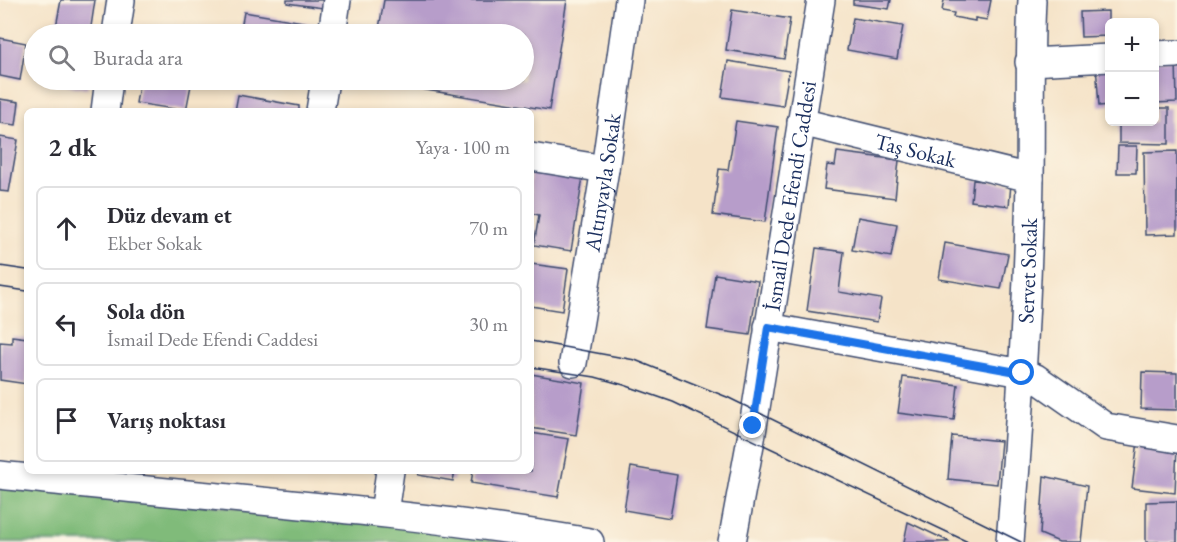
<!DOCTYPE html>
<html lang="tr">
<head>
<meta charset="utf-8">
<style>
	:root { --surface:#fff; --page:#f2f2f3; --text:#2b2b33; --muted:#7c7c81; --line:#e1e1e2 }
	body { margin:0; font-family:"EB Garamond",serif; background:var(--page); color:var(--text) }
	.controls { position:absolute; right:18px; top:18px; display:grid; overflow:hidden; border-radius:9px; box-shadow:0 3px 9px #0003 }
	.controls button { width:54px; height:54px; display:grid; place-items:center; padding:0; border:0; border-bottom:2px solid var(--line); background:var(--surface); color:var(--text); font:30px sans-serif }
	.stop { position:absolute; width:18px; height:18px; margin:-14px; border:4px solid #1a73e8; border-radius:50%; background:#fff }
	.stop.end { background:#1a73e8; border-color:#fff; box-shadow:0 2px 6px #0008 }
	.list { margin:0; padding:0; list-style:none }
	h2 { display:flex; justify-content:space-between; align-items:center; height:78px; margin:0; padding:0 24px; font-size:26px }
	h2 small { font-size:20px; font-weight:400; color:var(--muted) }
	.list li { display:grid; grid-template-columns:39px 1fr auto; gap:18px; align-items:center; box-sizing:border-box; height:84px; margin:0 12px 12px; padding:0 12px; border:2px solid var(--line); border-radius:9px }
	.list b { display:block; font-size:22px; white-space:nowrap }
	.list p { margin:0; font-size:20px; white-space:nowrap; color:var(--muted) }
	.list em { font-size:20px; font-style:normal; color:var(--muted) }
	.icon { flex:none; width:33px; height:33px; fill:none; stroke:currentColor; stroke-width:2; stroke-linecap:round; stroke-linejoin:round }
	.map { position:relative; flex:none; width:1177px; height:542px; overflow:hidden }
	.search { position:absolute; background:var(--surface); box-shadow:0 3px 9px #0003; left:24px; top:24px; width:510px; height:66px; display:flex; align-items:center; gap:15px; box-sizing:border-box; padding:0 21px; border-radius:33px; color:var(--muted); font-size:22px }
	.panel { position:absolute; background:var(--surface); box-shadow:0 3px 9px #0003; left:24px; top:108px; width:510px; height:366px; border-radius:9px }
	.map>svg:first-child { display:block }
</style>
</head>
<body>
<div class="map">
<svg width="1177" height="542" viewBox="0 0 1177 542">
	<rect width="100%" height="100%" fill="#fcf5e5"/>
	<filter id="ink" filterUnits="userSpaceOnUse"><feTurbulence type="fractalNoise" baseFrequency=".0167" numOctaves="2"/><feDisplacementMap in="SourceGraphic" scale="12" xChannelSelector="R" yChannelSelector="G"/><feConvolveMatrix kernelMatrix="1 2 1 2 8 2 1 2 1" color-interpolation-filters="sRGB"/></filter>
	<filter id="wash" filterUnits="userSpaceOnUse"><feTurbulence type="fractalNoise" baseFrequency=".008" numOctaves="4" result="noise"/><feDisplacementMap in="SourceGraphic" scale="24" xChannelSelector="R" yChannelSelector="G"/><feGaussianBlur stdDeviation="1.35" result="paint"/><feColorMatrix in="noise" values="0 0 0 0 0 0 0 0 0 0 0 0 0 0 0 0 0 1.4 0 .05"/><feComposite in="paint" operator="in"/></filter>
	<g filter="url(#wash)">
		<rect width="100%" height="100%" fill="#f5e3c8"/>
		<path fill="#80bb7a" stroke="#4e756c" stroke-width="1.5" d="M0 484 382 522 506 542H0Z"/>
		<g id="blocks">
			<g fill="#b79dca">
				<path d="M61 0H95L90 33 56 27Z"/>
				<path d="M287 0H324L323 8 287 3Z"/>
				<path d="M384 0H567L549 110 371 81V80H524V34H378Z"/>
				<path d="M853 0H891L889 9 853 4Z"/>
				<path d="M944 0H991L987 20 975 18V21L953 17 954 13 942 11Z"/>
				<path d="M732 10 790 19 784 59 726 50Z"/>
				<path d="M1108 11V36L1081 37 1080 12Z"/>
				<path d="M244 12 315 24 314 34H240Z"/>
				<path d="M853 18 903 26 897 59 847 50Z"/>
				<path d="M0 38 26 43 20 80 0 76Z"/>
				<path d="M1154 60H1176L1177 102 1154 103Z"/>
				<path d="M728 61 789 71 783 106 722 97Z"/>
				<path d="M1110 64V105L1099 106 1096 65Z"/>
				<path d="M48 80H88L87 89 48 82Z"/>
				<path d="M140 80H192L186 111 136 103Z"/>
				<path d="M238 95 299 106V111H235Z"/>
				<path d="M0 99 19 102 16 125 0 123Z"/>
				<path d="M1154 108H1169V144L1119 143V122H1154Z"/>
				<path d="M736 121 778 127 765 222 713 215 719 169 728 170Z"/>
				<path d="M0 137 18 140 9 192 0 191Z"/>
				<path d="M1118 146H1137L1136 173H1117Z"/>
				<path d="M1177 151V234L1145 235 1144 152Z"/>
				<path d="M837 152 899 160 895 198 824 189 827 165 835 166Z"/>
				<path d="M531 169 583 177 571 251 534 245 539 215 531 213Z"/>
				<path d="M973 180 1011 184 1009 206 971 201Z"/>
				<path d="M858 217 897 224 891 257 852 250Z"/>
				<path d="M945 243 1008 254 1001 289 939 279Z"/>
				<path d="M816 248 844 252 839 292 881 299 877 322 807 311Z"/>
				<path d="M531 264 568 269 562 311 531 306Z"/>
				<path d="M715 274 758 281 750 335 707 329Z"/>
				<path d="M12 336 27 338V384L0 380V342L12 343Z"/>
				<path d="M1142 372 1177 373V410L1141 409Z"/>
				<path d="M531 374 584 383 576 435 531 428Z"/>
				<path d="M903 377 958 385 954 420 898 413Z"/>
				<path d="M531 433 569 439 558 497 471 483 473 471H531Z"/>
				<path d="M952 436 1001 441 997 484 948 479Z"/>
				<path d="M1138 441 1177 446 1175 493 1132 488Z"/>
				<path d="M631 467 677 475 670 518 624 510Z"/>
				<path d="M88 471H132L131 480Z"/>
				<path d="M419 471H455L453 481 418 475Z"/>
				<path d="M1044 476 1087 486 1081 542H1059L1040 534Z"/>
				<path d="M1177 501V542H1146V502Z"/>
				<path d="M908 522 950 542H904Z"/>
			</g>
		</g>
	</g>
	<g filter="url(#ink)">
		<use href="#blocks" fill-opacity="0" stroke="#3c4a6e" stroke-width="1.5"/>
		<g fill="none" stroke-linecap="round" stroke-linejoin="round">
			<g stroke="#3c4a6e" stroke-width="30">
				<g id="minor">
					<path d="M116 34 121 0"/>
					<path d="M332 34 337 0"/>
					<path d="M1154 55 1177 54"/>
					<path d="M1029 62 1110 58"/>
					<path d="M105 111 109 80"/>
					<path d="M320 111 325 80"/>
					<path id="s1" d="M801 122 1030 178"/>
					<path d="M531 157 605 169"/>
					<path d="M768 327 1022 373 1036 378 1106 427 1177 439"/>
					<path id="s2" d="M573 363 605 169 629 0"/>
					<path d="M0 475C197 497 395 509 590 542"/>
					<path d="M384 513 390 471"/>
					<path id="s3" d="M732 542 751 439 821 0"/>
					<path id="s4" d="M1010 542C1020 421 1028 299 1030 178 1031 118 1029 59 1032 0"/>
				</g>
			</g>
			<use href="#minor" stroke="#fff" stroke-width="27"/>
			<g stroke="#1b2f5e" stroke-width="1.5">
				<path d="M0 266 27 270"/>
				<path d="M0 287 27 291"/>
				<path d="M531 341 635 360 727 397 1021 542"/>
				<path d="M531 367 595 377 624 385 673 402 968 542"/>
			</g>
		</g>
	</g>
	<g fill="none" stroke-linecap="round" stroke-linejoin="round" filter="url(#ink)">
		<path stroke="#1a73e8" stroke-width="8" d="M753 426 768 327 1022 373"/>
	</g>
	<g text-anchor="middle" dominant-baseline="central" stroke-width="4.5" stroke-linejoin="round" paint-order="stroke">
		<g font-size="22" fill="#1b2f5e" stroke="#fcf5e5">
			<text stroke="none"><textPath href="#s1" startOffset="118">Taş Sokak</textPath></text>
			<text stroke="none"><textPath href="#s2" startOffset="183">Altınyayla Sokak</textPath></text>
			<text stroke="none"><textPath href="#s3" startOffset="351">İsmail Dede Efendi Caddesi</textPath></text>
			<text stroke="none"><textPath href="#s4" startOffset="272">Servet Sokak</textPath></text>
		</g>
	</g>
</svg>
<div class="controls">
<button>+</button>
<button>−</button>
</div>
<div class="stop" style="left:1022px;top:373px"></div>
<div class="stop end" style="left:753px;top:426px"></div>
<div class="search"><svg class="icon" aria-label="search" viewBox="0 0 24 24"><circle cx="10" cy="10" r="6"/><path d="M15 15l6 6"/></svg>Burada ara</div>
<section class="panel">
<h2>2 dk<small>Yaya · 100 m</small></h2>
<ul class="list">
<li><svg class="icon" aria-label="ahead" viewBox="0 0 24 24"><path d="M12 20V5M6 11l6-6 6 6"/></svg><div><b>Düz devam et</b><p>Ekber Sokak</p></div><em>70 m</em></li>
<li><svg class="icon" aria-label="left" viewBox="0 0 24 24"><path d="M17 20v-9H6M10 6l-5 5 5 5"/></svg><div><b>Sola dön</b><p>İsmail Dede Efendi Caddesi</p></div><em>30 m</em></li>
<li><svg class="icon" aria-label="arrive" viewBox="0 0 24 24"><path d="M6 21V4h12l-3 4 3 4H6"/></svg><div><b>Varış noktası</b></div></li>
</ul>
</section>
</div>
</body>
</html>
